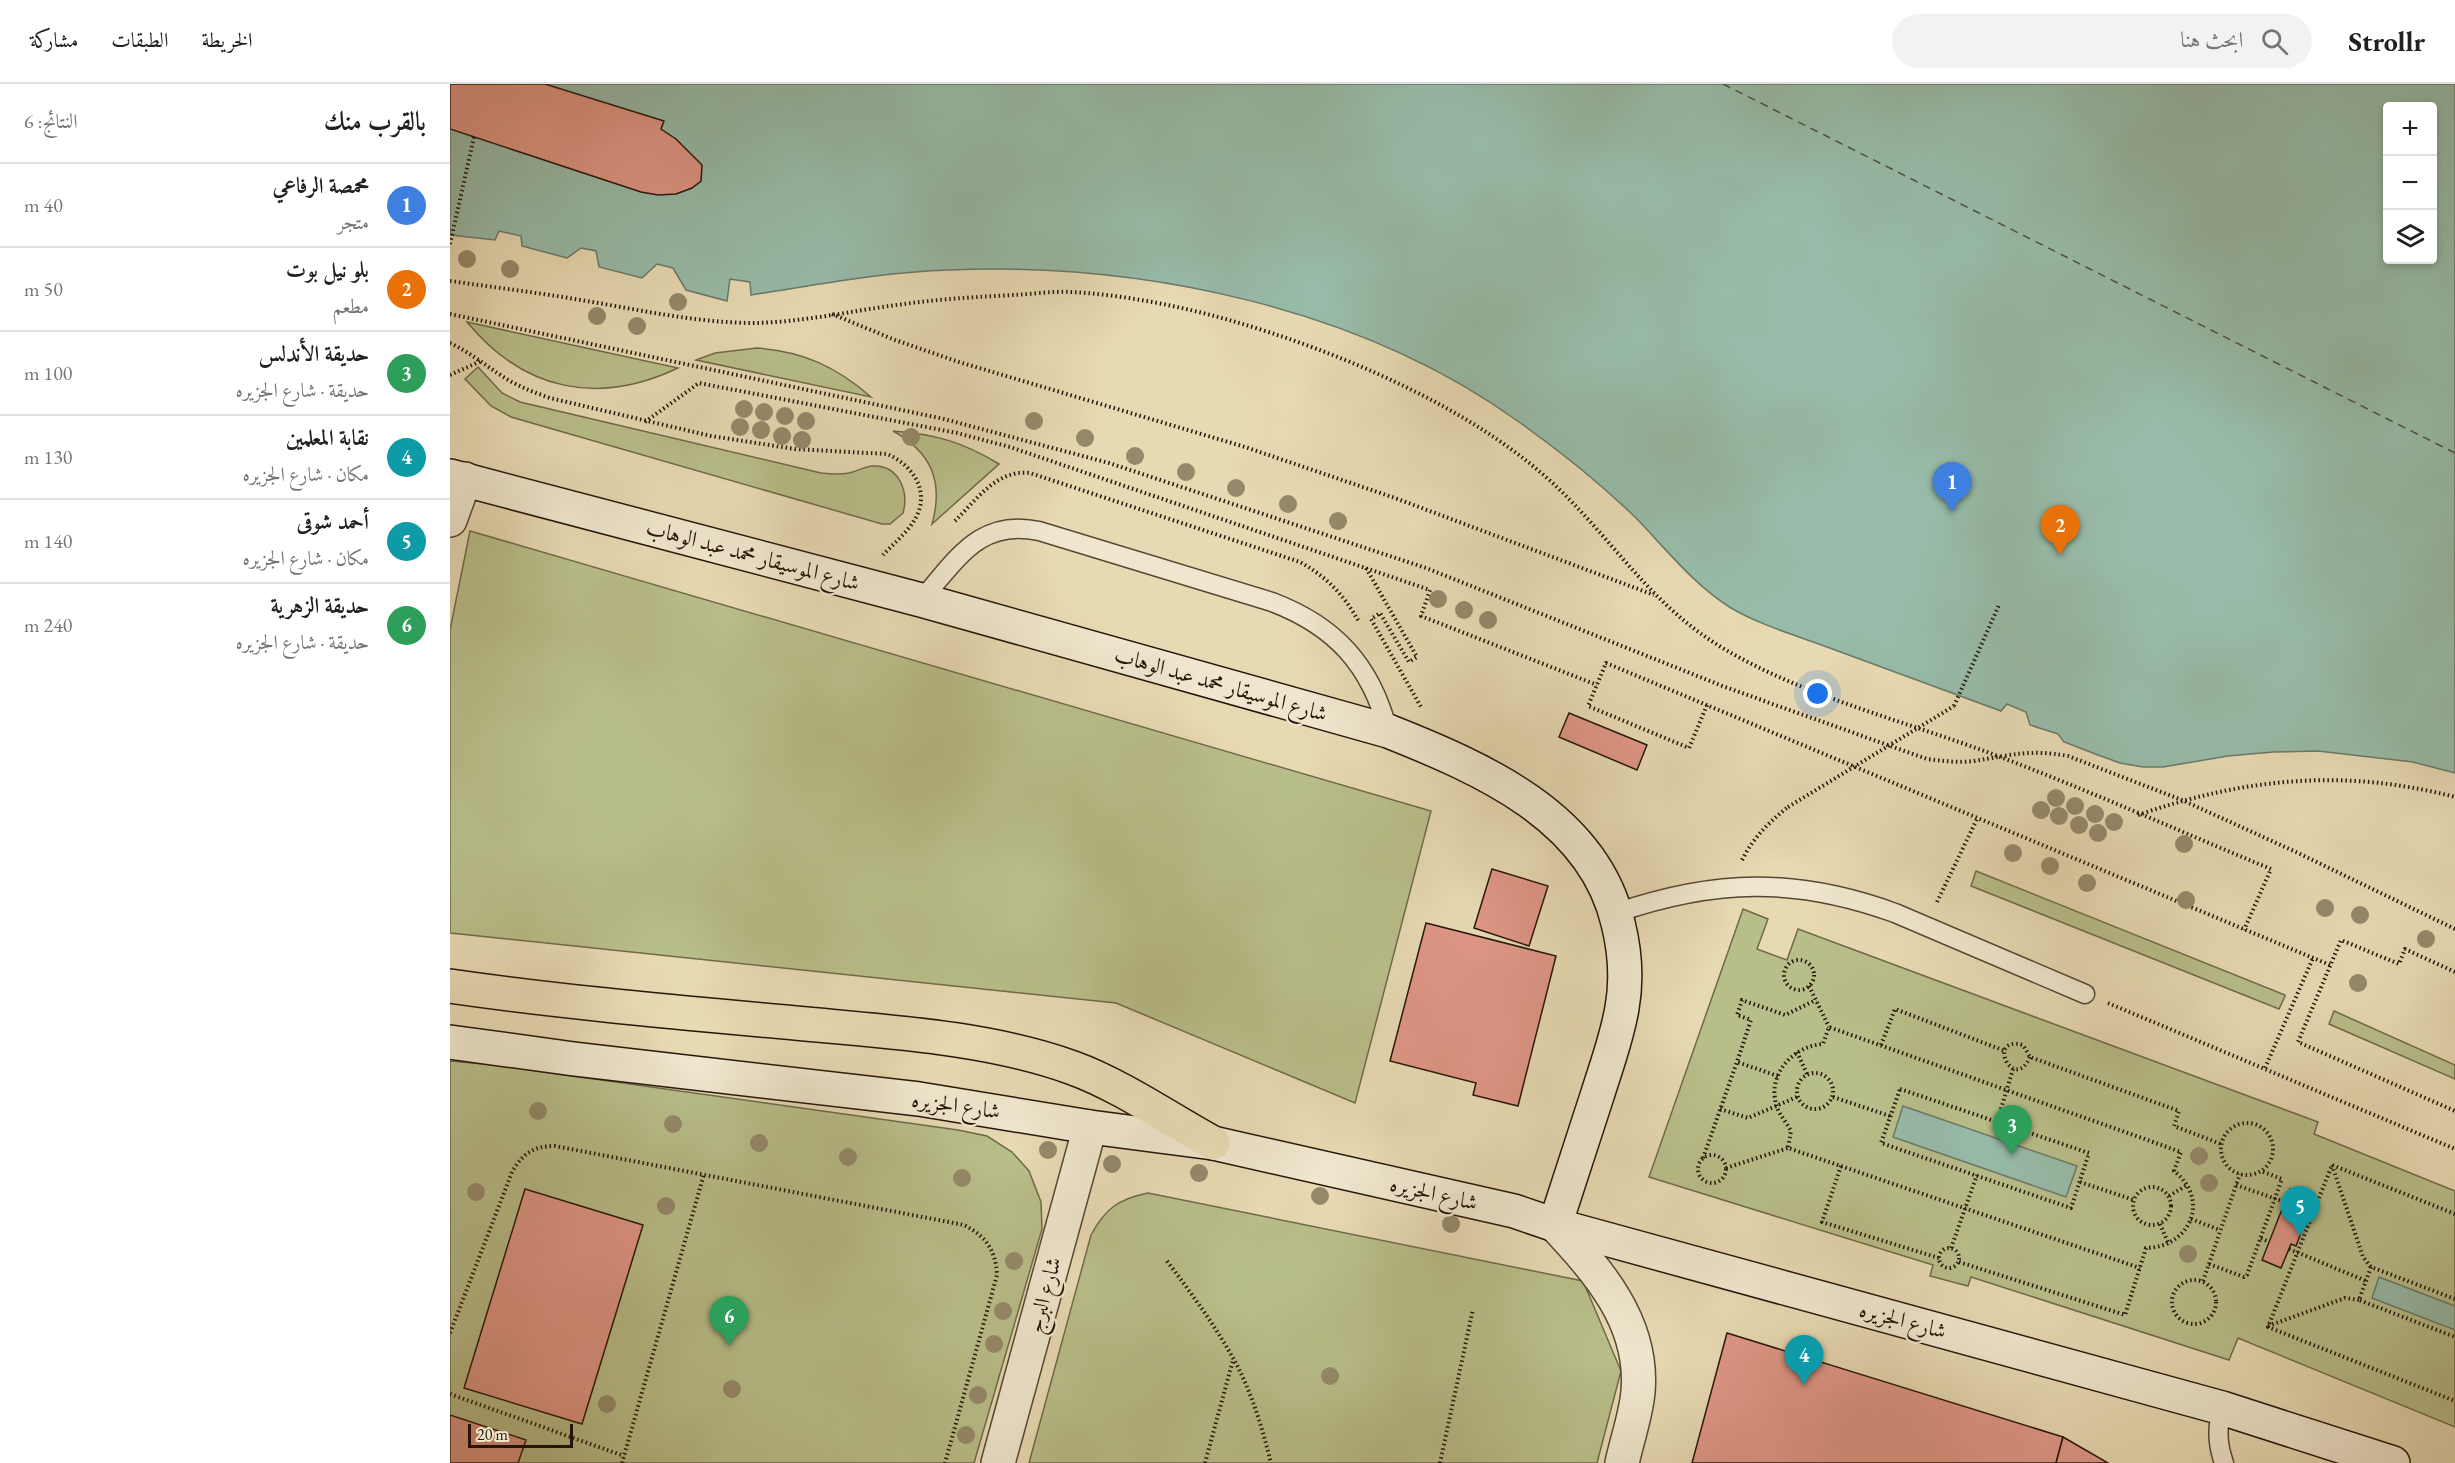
<!DOCTYPE html>
<html lang="ar">
<head>
<meta charset="utf-8">
<style>
	:root { --surface:#fff; --page:#f2f2f2; --text:#202124; --muted:#757577; --line:#e0e0e0; --accent:#db2777 }
	body { margin:0; font-family:"EB Garamond",Amiri,serif; background:var(--page); color:var(--text); direction:rtl }
	.controls { position:absolute; right:18px; top:18px; display:grid; overflow:hidden; border-radius:6px; box-shadow:0 3px 9px #0003 }
	.controls button { width:54px; height:54px; display:grid; place-items:center; padding:0; border:0; border-bottom:2px solid var(--line); background:var(--surface); color:var(--text); font:30px sans-serif }
	.scale { position:absolute; left:18px; bottom:15px; width:105px; box-sizing:border-box; padding-left:6px; border:3px solid #26160a; border-top:0; font-size:16px; line-height:21px; white-space:nowrap; color:#26160a; -webkit-text-stroke:4px #efe6cd; paint-order:stroke }
	.you { position:absolute; left:1368px; top:610px; width:21px; height:21px; margin:-15px; border:4px solid #fff; border-radius:50%; background:#1a73e8; box-shadow:0 0 0 9px #1a73e833 }
	.badge { display:grid; place-items:center; width:39px; height:39px; border-radius:50%; background:var(--accent); color:#fff; font-size:20px; font-weight:700 }
	.pin { position:absolute; translate:-50% -50px; filter:drop-shadow(0 2px 3px #0008) }
	.pin::after { content:''; position:absolute; top:32px; width:21px; height:18px; background:inherit; clip-path:polygon(0 0,100% 0,50% 100%) }
	.list { margin:0; padding:0; list-style:none }
	h2 { display:flex; justify-content:space-between; align-items:center; height:78px; margin:0; padding:0 24px; font-size:26px }
	h2 small { font-size:20px; font-weight:400; color:var(--muted) }
	.list li { display:grid; grid-template-columns:39px 1fr auto; gap:18px; align-items:center; box-sizing:border-box; height:84px; padding:0 24px; border-top:2px solid var(--line) }
	.list b { display:block; font-size:22px; white-space:nowrap }
	.list p { margin:0; font-size:20px; white-space:nowrap; color:var(--muted) }
	.list em { font-size:20px; font-style:normal; color:var(--muted) }
	.icon { flex:none; width:33px; height:33px; fill:none; stroke:currentColor; stroke-width:2; stroke-linecap:round; stroke-linejoin:round }
	.map { position:relative; flex:none; width:2005px; height:1379px; overflow:hidden; direction:ltr }
	header { display:flex; align-items:center; gap:36px; box-sizing:border-box; height:84px; padding:0 30px; background:var(--surface); border-bottom:2px solid var(--line) }
	header strong { font-size:28px }
	nav { display:flex; gap:33px; margin-inline-start:auto; font-size:21px }
	.search { width:420px; height:54px; background:var(--page); display:flex; align-items:center; gap:15px; box-sizing:border-box; padding:0 21px; border-radius:33px; color:var(--muted); font-size:22px }
	main { display:flex }
	aside { flex:1; background:var(--surface) }
	.map>svg:first-child { display:block }
</style>
</head>
<body>
<header>
<strong>Strollr</strong>
<div class="search"><svg class="icon" aria-label="search" viewBox="0 0 24 24"><circle cx="10" cy="10" r="6"/><path d="M15 15l6 6"/></svg>ابحث هنا</div>
<nav><a>الخريطة</a><a>الطبقات</a><a>مشاركة</a></nav>
</header>
<main>
<div class="map">
<svg width="2005" height="1379" viewBox="0 0 2005 1379">
	<rect width="100%" height="100%" fill="#e7d9b2"/>
	<filter id="stains"><feTurbulence type="fractalNoise" baseFrequency=".00333" numOctaves="4"/><feColorMatrix values="0 0 0 0 .2 0 0 0 0 .09 0 0 0 0 .02 0 0 0 .5 -.17"/></filter>
	<radialGradient id="worn" r=".72"><stop offset=".6" stop-color="#630" stop-opacity="0"/><stop offset="1" stop-color="#630" stop-opacity=".3"/></radialGradient>
	<g fill="#b8be8a" stroke="#6f6a4a" stroke-width="1.5">
		<path d="M17 238 228 284C148 322 74 307 17 238Z"/>
		<path d="M307 264C352 267 387 283 421 313L246 276 265 269Z"/>
		<path d="M28 283 52 309 70 318 371 389C380 390 389 391 399 389 407 387 414 383 422 382 449 380 459 408 453 429L440 440H432L61 333 41 322 15 295Z"/>
		<path d="M443 347C485 350 513 358 549 380L482 440C494 397 481 368 443 347Z"/>
		<path d="M20 447 981 727 905 1019 666 919 0 849V546Z"/>
		<path d="M1526 787 1835 911V912L1829 925 1521 802Z"/>
		<path d="M1293 825 1318 835 1307 865 1337 876 1348 845 1868 1038 1864 1050 2005 1107V1343L1788 1254 1779 1276 1521 1193 1518 1202 1480 1192 1483 1181 1199 1093Z"/>
		<path d="M1884 927 2005 981V995L1879 940Z"/>
		<path d="M0 977 44 981 508 1046 537 1052 562 1068 579 1087 591 1118 592 1145 524 1379H0Z"/>
		<path d="M698 1109 1133 1197 1171 1287 1147 1379H579L641 1151C655 1125 668 1115 698 1109Z"/>
	</g>
	<g fill="#97bba8" stroke="#6a7969" stroke-width="1.5" fill-rule="evenodd">
		<path d="M0 0H2005V689L1963 678 1868 667 1823 668 1778 672 1713 683H1693L1670 679 1648 671 1614 658 1608 650 1580 641 1576 628 1557 620 1551 627C1493 606 1435 584 1377 563 1345 551 1310 541 1281 524 1244 501 1216 465 1186 434 1150 399 1110 367 1069 338 910 223 692 178 499 186 433 188 367 201 301 211L300 198 280 195 277 217 236 206 223 184 207 180 192 194 149 183 146 167 131 164 117 174 72 162 71 152 49 147 45 156 0 151ZM1938 22H1982V176H1938Z"/>
		<path d="M1453 1022 1627 1082 1616 1113 1443 1053Z"/>
		<path d="M1929 1193 2005 1222V1246L1922 1214Z"/>
	</g>
	<g fill="none" stroke-linecap="round" stroke-linejoin="round">
		<path stroke="#4e5041" stroke-width="1.5" stroke-dasharray="8 6" stroke-linecap="butt" d="M1273 0 2005 369"/>
	</g>
	<g fill="#df9686" stroke="#26160a" stroke-width="1.5">
		<path d="M0 0H95L214 37 211 45 226 55 252 81 251 97 242 104 226 110 208 111 191 108 0 45Z"/>
		<path d="M1119 629 1197 661 1187 686 1109 653Z"/>
		<path d="M1042 785 1098 802 1079 862 1024 844Z"/>
		<path d="M976 839 1106 872 1068 1022 1023 1011 1026 999 940 977Z"/>
		<path d="M75 1105 193 1141 132 1340 14 1304Z"/>
		<path d="M1840 1105 1859 1113 1850 1136 1855 1138 1846 1162 1841 1160 1831 1184 1812 1176Z"/>
		<path d="M1277 1249 1613 1353 1606 1379H1242Z"/>
		<path d="M0 1331 76 1356 68 1379H0Z"/>
		<path d="M1613 1353 1658 1379H1606Z"/>
	</g>
	<g fill="none" stroke-linecap="round" stroke-linejoin="round">
		<g stroke="#564734" stroke-width="21">
			<g id="lane">
				<path d="M471 516C507 476 529 434 589 447L822 518C885 542 921 581 938 647"/>
				<path d="M1166 829C1265 795 1346 793 1445 829L1635 910"/>
				<path d="M1772 1324C1767 1344 1767 1359 1774 1379"/>
			</g>
		</g>
		<g stroke="#564734" stroke-width="36">
			<g id="street">
				<path d="M0 436 15 395"/>
				<path d="M1105 1141C1149 1188 1194 1239 1188 1308 1186 1331 1177 1356 1172 1379"/>
				<path d="M548 1379 640 1043"/>
			</g>
		</g>
		<g stroke="#26160a" stroke-width="36">
			<g id="secondary">
				<path d="M0 392 471 516 938 647C1031 684 1143 732 1168 839 1175 867 1177 896 1172 924 1167 954 1156 983 1147 1012 1133 1055 1119 1098 1105 1141"/>
				<path d="M0 958 124 975 469 1015 640 1043 763 1059 1064 1127 1105 1141 1772 1324 1943 1379"/>
			</g>
		</g>
		<g stroke="#26160a" stroke-width="36">
			<path id="highway" d="M0 902C118 919 237 929 356 940 442 948 541 954 623 984 670 1001 719 1035 763 1059"/>
		</g>
		<g stroke="#26160a" stroke-width="4" stroke-dasharray="1.5 3" stroke-linecap="butt">
			<path d="M0 160 24 53"/>
			<path d="M0 197C49 204 99 210 148 219 200 228 252 239 305 239 355 238 405 226 454 220 490 215 526 213 563 211 582 210 603 207 622 208 675 211 729 222 779 236 891 268 1029 326 1112 408 1169 464 1204 524 1276 566 1356 613 1458 638 1545 671 1638 706 1729 747 1821 785L1794 846"/>
			<path d="M0 230 494 335 659 379 976 484 1275 603 1477 675C1493 677 1508 679 1524 677 1561 671 1580 665 1618 672L1732 716 1846 768 2005 845"/>
			<path d="M382 230 445 256 509 278 795 363 945 414 1204 511"/>
			<path d="M0 259C19 268 35 281 52 292 67 302 83 308 100 314L261 352 345 365 437 370C463 381 481 408 465 435 458 448 443 460 433 471"/>
			<path d="M0 291 31 277"/>
			<path d="M195 338 249 299 507 349 560 363 980 506 971 532 1147 601"/>
			<path d="M505 437C526 416 547 385 580 389L850 478C877 493 894 511 909 538"/>
			<path d="M916 484 967 573 959 578 930 529 921 535 971 623"/>
			<path d="M1257 621 1239 664 1138 622 1156 579 1880 881"/>
			<path d="M1504 622 1549 521"/>
			<path d="M1688 731C1795 694 1894 684 2005 713"/>
			<path d="M1292 776C1303 754 1319 738 1338 723"/>
			<path d="M1487 818 1527 735"/>
			<circle cx="1349" cy="891" r="15"/>
			<path d="M2005 888 1955 865 1949 880 1891 856 1848 958 2005 1027"/>
			<path d="M1359 902 1379 943"/>
			<path d="M1658 919 2005 1065"/>
			<path d="M1431 961 1445 925 1555 967"/>
			<path d="M1347 968 1357 990"/>
			<path d="M1580 973C1564 1010 1535 951 1573 961L1580 973 1729 1027 1724 1042 1771 1060"/>
			<path d="M1815 984 1863 874"/>
			<circle cx="1365" cy="1007" r="18"/>
			<path d="M1328 992 1287 978 1301 936 1287 931 1292 916 1335 931 1366 916"/>
			<path d="M1450 1005 1639 1069 1621 1124 1431 1059Z"/>
			<path d="M1383 1013 1440 1032"/>
			<path d="M1270 1025 1298 1034 1347 1013"/>
			<path d="M1547 1038 1563 985"/>
			<circle cx="1797" cy="1065" r="26"/>
			<circle cx="1262" cy="1085" r="14"/>
			<path d="M1253 1074 1287 978"/>
			<path d="M1882 1081 1913 1173 1921 1183"/>
			<path d="M1391 1082 1372 1138 1489 1174"/>
			<path d="M1276 1084 1338 1064"/>
			<path d="M1630 1098 1684 1116"/>
			<path d="M1786 1101 1835 1118"/>
			<circle cx="1702" cy="1122" r="19"/>
			<path d="M1719 1112 1737 1101"/>
			<path d="M1854 1125 1863 1129"/>
			<path d="M2005 1130 1882 1081 1818 1243 2005 1317"/>
			<path d="M1741 1135 1770 1146"/>
			<path d="M1710 1140 1719 1161"/>
			<path d="M1811 1154 1819 1158"/>
			<path d="M1501 1164 1527 1091"/>
			<circle cx="1499" cy="1174" r="10"/>
			<path d="M1839 1165 1916 1197"/>
			<path d="M717 1177C741 1209 764 1240 783 1274 801 1306 812 1343 821 1379"/>
			<path d="M1509 1178 1675 1231 1696 1164C1740 1163 1761 1116 1724 1087L1731 1068 1379 943 1373 960C1342 962 1316 992 1327 1023 1330 1032 1337 1039 1341 1047L1338 1064 1690 1184"/>
			<path d="M1759 1180 1794 1193 1797 1191 1832 1095 1811 1087"/>
			<circle cx="1744" cy="1218" r="22"/>
			<path d="M1753 1197 1790 1090"/>
			<path d="M2005 1215 1921 1183 1909 1216 2005 1253"/>
			<path d="M1818 1242 1895 1214 1909 1216"/>
			<path d="M0 1249 62 1088C73 1069 84 1062 105 1062L514 1141C536 1152 546 1167 547 1191L495 1379"/>
			<path d="M0 1310 174 1372"/>
			<path d="M172 1379 254 1090"/>
			<path d="M755 1379 783 1276"/>
			<path d="M990 1379 1023 1225"/>
		</g>
		<use href="#lane" stroke="#efe6cd" stroke-width="18"/>
		<use href="#street" stroke="#efe6cd" stroke-width="33"/>
		<use href="#secondary" stroke="#efe6cd" stroke-width="33"/>
		<use href="#highway" stroke="#e7d9b2" stroke-width="33"/>
		<path stroke="#26160a" stroke-width="4" stroke-dasharray="1.5 3" stroke-linecap="butt" d="M1338 723 1504 622"/>
	</g>
	<g fill="#95896a">
		<circle cx="17" cy="175" r="9"/>
		<circle cx="60" cy="185" r="9"/>
		<circle cx="228" cy="218" r="9"/>
		<circle cx="147" cy="232" r="9"/>
		<circle cx="187" cy="242" r="9"/>
		<circle cx="294" cy="325" r="9"/>
		<circle cx="314" cy="328" r="9"/>
		<circle cx="335" cy="332" r="9"/>
		<circle cx="356" cy="337" r="9"/>
		<circle cx="584" cy="337" r="9"/>
		<circle cx="290" cy="343" r="9"/>
		<circle cx="311" cy="346" r="9"/>
		<circle cx="332" cy="352" r="9"/>
		<circle cx="461" cy="353" r="9"/>
		<circle cx="635" cy="354" r="9"/>
		<circle cx="352" cy="356" r="9"/>
		<circle cx="685" cy="372" r="9"/>
		<circle cx="736" cy="388" r="9"/>
		<circle cx="786" cy="404" r="9"/>
		<circle cx="838" cy="420" r="9"/>
		<circle cx="888" cy="437" r="9"/>
		<circle cx="988" cy="515" r="9"/>
		<circle cx="1014" cy="526" r="9"/>
		<circle cx="1038" cy="536" r="9"/>
		<circle cx="1606" cy="714" r="9"/>
		<circle cx="1625" cy="722" r="9"/>
		<circle cx="1591" cy="726" r="9"/>
		<circle cx="1645" cy="730" r="9"/>
		<circle cx="1609" cy="732" r="9"/>
		<circle cx="1664" cy="738" r="9"/>
		<circle cx="1629" cy="741" r="9"/>
		<circle cx="1648" cy="749" r="9"/>
		<circle cx="1734" cy="760" r="9"/>
		<circle cx="1563" cy="769" r="9"/>
		<circle cx="1600" cy="782" r="9"/>
		<circle cx="1637" cy="799" r="9"/>
		<circle cx="1736" cy="816" r="9"/>
		<circle cx="1875" cy="824" r="9"/>
		<circle cx="1910" cy="831" r="9"/>
		<circle cx="1976" cy="855" r="9"/>
		<circle cx="1908" cy="899" r="9"/>
		<circle cx="88" cy="1027" r="9"/>
		<circle cx="223" cy="1040" r="9"/>
		<circle cx="309" cy="1059" r="9"/>
		<circle cx="598" cy="1066" r="9"/>
		<circle cx="1749" cy="1072" r="9"/>
		<circle cx="398" cy="1073" r="9"/>
		<circle cx="662" cy="1080" r="9"/>
		<circle cx="749" cy="1089" r="9"/>
		<circle cx="512" cy="1094" r="9"/>
		<circle cx="1759" cy="1099" r="9"/>
		<circle cx="26" cy="1108" r="9"/>
		<circle cx="870" cy="1112" r="9"/>
		<circle cx="216" cy="1122" r="9"/>
		<circle cx="1001" cy="1140" r="9"/>
		<circle cx="1738" cy="1170" r="9"/>
		<circle cx="564" cy="1177" r="9"/>
		<circle cx="553" cy="1227" r="9"/>
		<circle cx="544" cy="1260" r="9"/>
		<circle cx="880" cy="1292" r="9"/>
		<circle cx="282" cy="1305" r="9"/>
		<circle cx="528" cy="1311" r="9"/>
		<circle cx="157" cy="1320" r="9"/>
		<circle cx="516" cy="1351" r="9"/>
	</g>
	<g text-anchor="middle" dominant-baseline="central" stroke-width="4.5" stroke-linejoin="round" paint-order="stroke">
		<g font-size="22" fill="#26160a" stroke="#efe6cd">
			<text transform="translate(303 471) rotate(15)">شارع الموسيقار محمد عبد الوهاب</text>
			<text transform="translate(771 600) rotate(16)">شارع الموسيقار محمد عبد الوهاب</text>
			<text transform="translate(506 1021) rotate(8)">شارع الجزيره</text>
			<text transform="translate(984 1109) rotate(13)">شارع الجزيره</text>
			<text transform="translate(594 1211) rotate(-75)">شارع البرج</text>
			<text transform="translate(1453 1236) rotate(15)">شارع الجزيره</text>
		</g>
	</g>
	<rect width="100%" height="100%" filter="url(#stains)"/>
	<rect width="100%" height="100%" fill="url(#worn)"/>
</svg>
<div class="controls">
<button>+</button>
<button>−</button>
<button><svg class="icon" aria-label="layers" viewBox="0 0 24 24"><path d="M12 4l9 5-9 5-9-5zM3 14l9 5 9-5"/></svg></button>
</div>
<div class="scale">20 m</div>
<div class="you"></div>
<div class="pin badge" style="left:1502px;top:428px;background:#3f7fe0">1</div>
<div class="pin badge" style="left:1610px;top:471px;background:#e8710a">2</div>
<div class="pin badge" style="left:1562px;top:1071px;background:#2e9e5b">3</div>
<div class="pin badge" style="left:1354px;top:1301px;background:#0f9aa8">4</div>
<div class="pin badge" style="left:1850px;top:1152px;background:#0f9aa8">5</div>
<div class="pin badge" style="left:279px;top:1262px;background:#2e9e5b">6</div>
</div>
<aside>
<h2>بالقرب منك<small>النتائج: 6</small></h2>
<ul class="list">
<li><span class="badge" style="background:#3f7fe0">1</span><div><b>محمصة الرفاعي</b><p>متجر</p></div><em>40 m</em></li>
<li><span class="badge" style="background:#e8710a">2</span><div><b>بلو نيل بوت</b><p>مطعم</p></div><em>50 m</em></li>
<li><span class="badge" style="background:#2e9e5b">3</span><div><b>حديقة الأندلس</b><p>حديقة · شارع الجزيره</p></div><em>100 m</em></li>
<li><span class="badge" style="background:#0f9aa8">4</span><div><b>نقابة المعلمين</b><p>مكان · شارع الجزيره</p></div><em>130 m</em></li>
<li><span class="badge" style="background:#0f9aa8">5</span><div><b>أحمد شوقى</b><p>مكان · شارع الجزيره</p></div><em>140 m</em></li>
<li><span class="badge" style="background:#2e9e5b">6</span><div><b>حديقة الزهرية</b><p>حديقة · شارع الجزيره</p></div><em>240 m</em></li>
</ul>
</aside>
</main>
</body>
</html>
